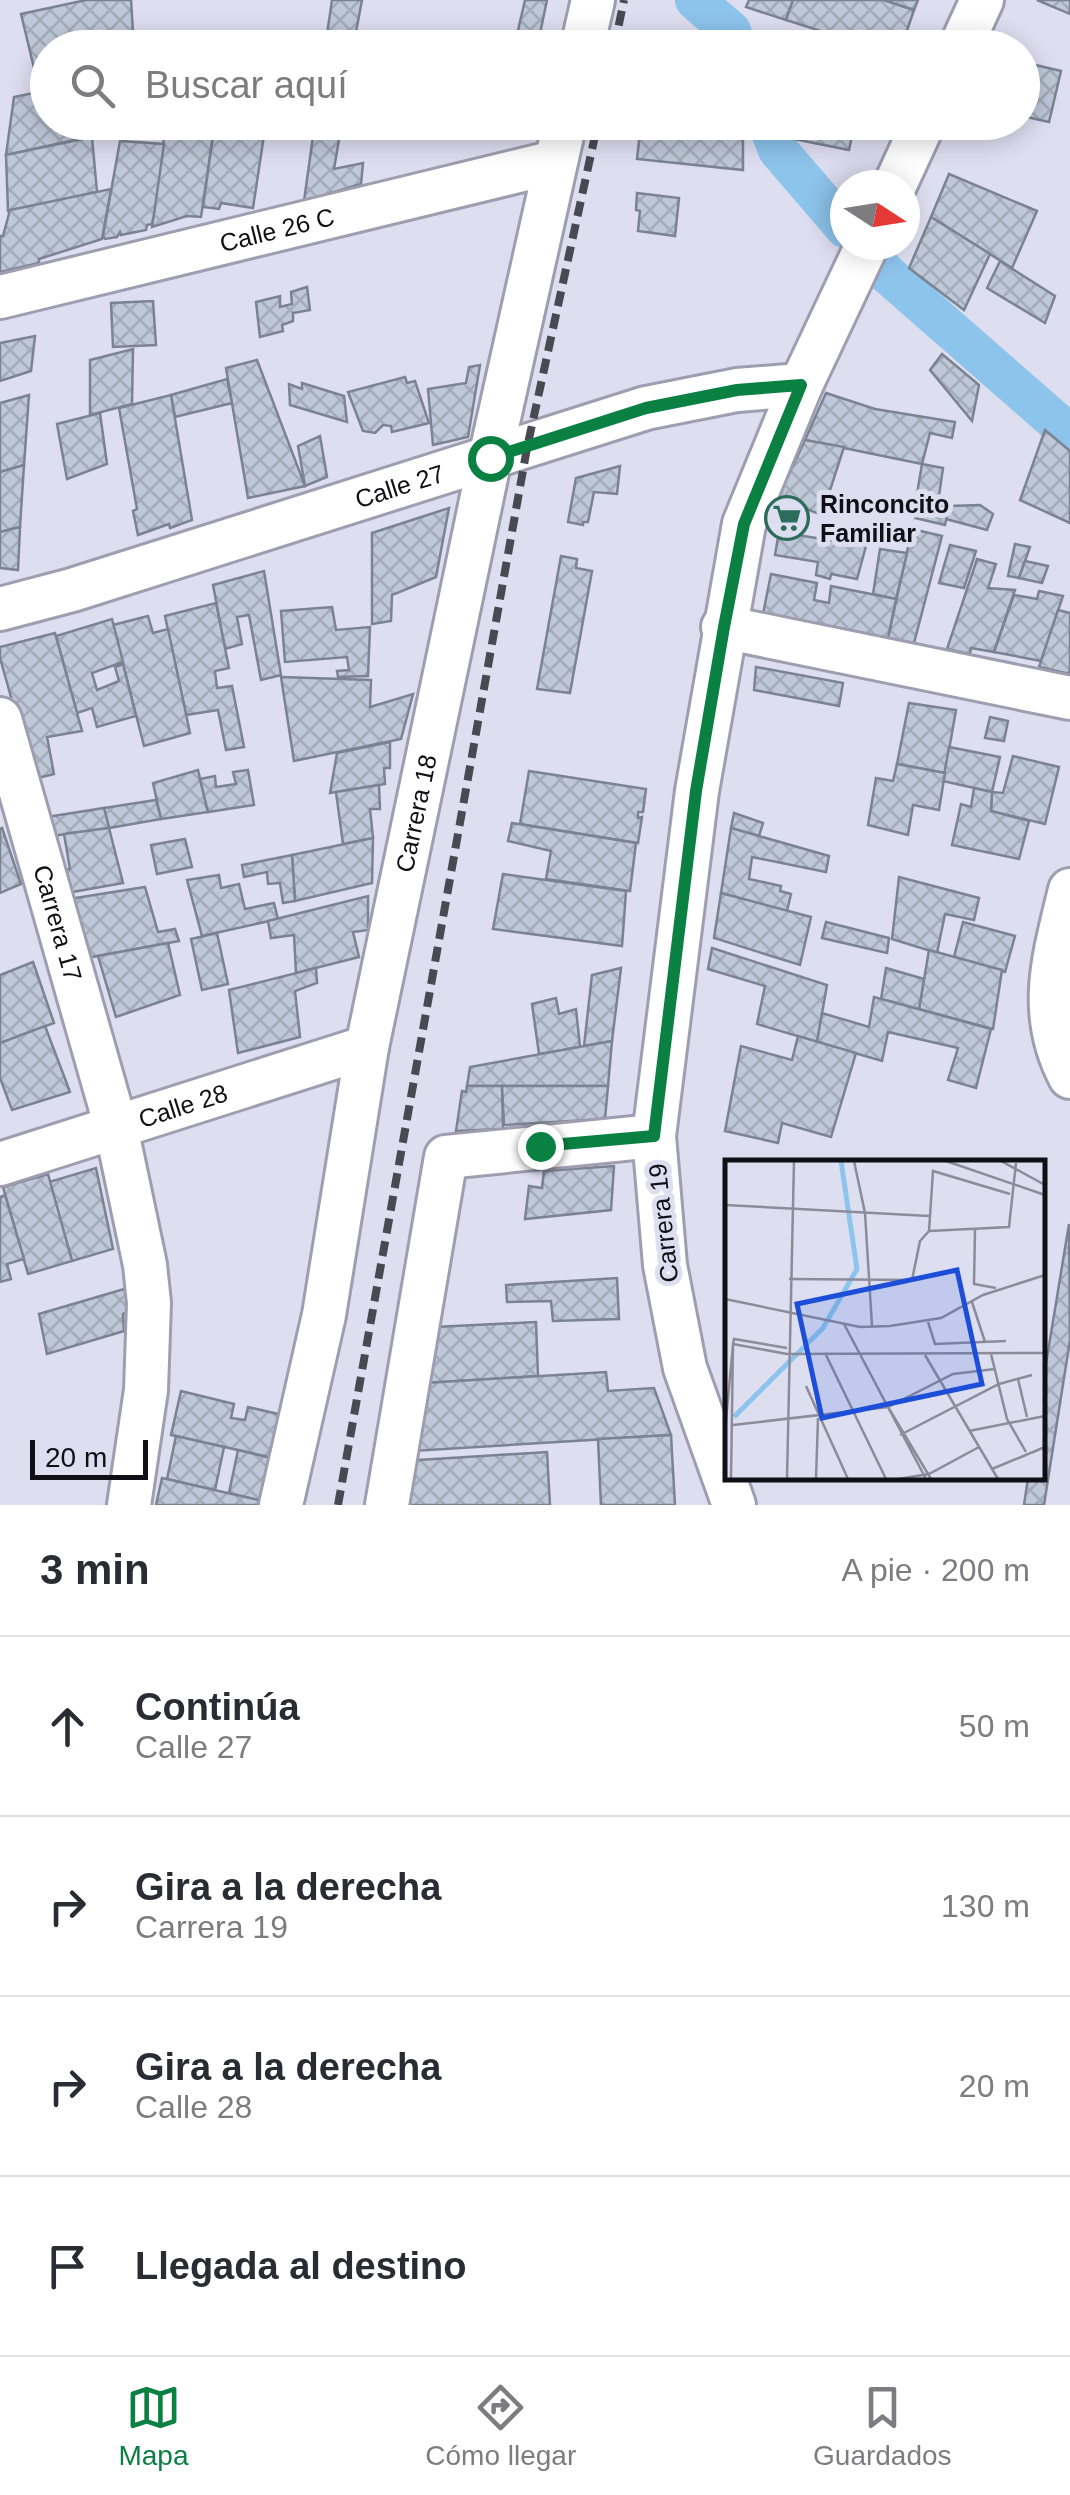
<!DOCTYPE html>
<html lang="es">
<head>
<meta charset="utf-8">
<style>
	:root { --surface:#fff; --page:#f2f2f3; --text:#2b2b33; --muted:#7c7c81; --line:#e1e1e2; --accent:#0b8043 }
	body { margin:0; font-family:Helvetica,sans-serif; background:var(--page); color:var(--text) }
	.compass { position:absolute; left:830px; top:170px; width:90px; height:90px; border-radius:50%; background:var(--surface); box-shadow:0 5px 25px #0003; rotate:102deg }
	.scale { position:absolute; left:30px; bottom:25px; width:118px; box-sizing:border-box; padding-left:10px; border:5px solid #0f0f15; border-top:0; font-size:28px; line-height:35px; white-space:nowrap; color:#0f0f15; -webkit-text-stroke:8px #dedef1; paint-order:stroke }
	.stop { position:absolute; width:30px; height:30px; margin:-22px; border:8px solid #0b8043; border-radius:50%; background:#fff }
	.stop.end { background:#0b8043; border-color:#fff; box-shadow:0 2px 10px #0008 }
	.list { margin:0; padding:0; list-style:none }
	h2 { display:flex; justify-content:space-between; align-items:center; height:130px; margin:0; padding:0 40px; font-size:42px }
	h2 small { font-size:32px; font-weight:400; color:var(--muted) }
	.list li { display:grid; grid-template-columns:65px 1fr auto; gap:30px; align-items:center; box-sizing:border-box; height:180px; padding:0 40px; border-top:2px solid var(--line) }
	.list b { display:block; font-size:38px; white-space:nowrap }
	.list p { margin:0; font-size:32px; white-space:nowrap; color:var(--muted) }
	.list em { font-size:32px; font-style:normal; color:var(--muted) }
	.icon { flex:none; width:55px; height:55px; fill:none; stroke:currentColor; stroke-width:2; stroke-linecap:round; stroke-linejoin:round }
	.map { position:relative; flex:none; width:1070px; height:1505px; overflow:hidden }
	.search { position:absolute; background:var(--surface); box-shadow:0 5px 25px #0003; left:30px; right:30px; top:30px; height:110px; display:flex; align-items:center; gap:25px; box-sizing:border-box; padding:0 35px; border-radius:55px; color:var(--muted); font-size:38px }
	.sheet { height:850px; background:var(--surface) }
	nav { display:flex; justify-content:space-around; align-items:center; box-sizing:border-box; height:140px; border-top:2px solid var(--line); background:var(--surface); font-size:28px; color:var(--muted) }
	nav a { display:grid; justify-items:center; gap:5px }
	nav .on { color:var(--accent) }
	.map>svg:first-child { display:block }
</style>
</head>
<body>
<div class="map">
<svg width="1070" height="1505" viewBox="0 0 1070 1505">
	<defs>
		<pattern id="building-cross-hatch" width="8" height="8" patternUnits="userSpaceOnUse" patternTransform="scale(2.5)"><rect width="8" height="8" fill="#bfc8d9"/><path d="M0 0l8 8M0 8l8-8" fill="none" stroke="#a3abb9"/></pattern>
	</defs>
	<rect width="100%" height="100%" fill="#dedef1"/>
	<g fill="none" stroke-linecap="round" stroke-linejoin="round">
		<g stroke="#8dc4ec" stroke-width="40">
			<path d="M695 0 731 31 737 48"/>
			<path d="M767 122 778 150 845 228"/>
			<path d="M861 245 886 273 1070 434"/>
		</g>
	</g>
	<g fill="url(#building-cross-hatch)" stroke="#7b8393" stroke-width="2.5">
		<path d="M86 0H131L134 48H48V65L34 68 21 14Z"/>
		<path d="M332 0H362L353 48H325Z"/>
		<path d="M525 0H547L537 48H514Z"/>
		<path d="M749 0H793L786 20 746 7Z"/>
		<path d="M793 0H884L914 10 901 48H874L786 20Z"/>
		<path d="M884 0H918L914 10Z"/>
		<path d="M1037 0H1070V14Z"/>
		<path d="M1027 63 1061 71 1049 122 1022 116V81Z"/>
		<path d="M48 90V122H86L84 138 6 155 14 97Z"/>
		<path d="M166 122H215L201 217 187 216 152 227Z"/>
		<path d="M215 122H266L253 208 221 203 219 209 203 207Z"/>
		<path d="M315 122H342L334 169 363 163 361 184 304 201Z"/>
		<path d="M743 122V170L637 159 641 123Z"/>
		<path d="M799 122H866L862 136 853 131 849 150 794 139Z"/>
		<path d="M92 137 97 192 8 211 6 155Z"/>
		<path d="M120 141 164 144 154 214 152 224 147 225 146 230 121 235 120 232 117 237 105 239 103 236Z"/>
		<path d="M949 174 1037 211 1012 268 931 217Z"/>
		<path d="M111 189 102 239 39 259V263L0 272V236H3L10 210Z"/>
		<path d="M637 193 679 198 675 236 638 231 640 211 636 210Z"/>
		<path d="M931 217 990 254 964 310 909 268Z"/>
		<path d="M1000 261 1055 296 1045 323 987 288Z"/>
		<path d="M307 287 310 310 293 313V321L282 325 283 331 260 337 256 302 280 296V307L292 304 291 292Z"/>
		<path d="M153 301 156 345 113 347 111 303Z"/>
		<path d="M35 336 31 371 0 381V343Z"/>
		<path d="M133 349 132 404 90 415V360Z"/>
		<path d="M942 354 979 385 972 421 930 370Z"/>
		<path d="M257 360 305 486 248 498 226 368Z"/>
		<path d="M480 365 468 437 433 445 428 389 466 383 469 367Z"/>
		<path d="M405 377 407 383 415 381 429 423 392 432 391 426 383 425 375 433 363 431 348 392Z"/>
		<path d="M227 379 232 403 175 417 171 395Z"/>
		<path d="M302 383 344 396 347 422 290 405 289 384 302 389Z"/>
		<path d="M826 393 875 409 955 422 952 438 930 433 922 464 805 440Z"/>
		<path d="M29 395 24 465 0 472V403Z"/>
		<path d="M171 395 192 520 170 528 169 524 138 535 133 511 137 509 119 408Z"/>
		<path d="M100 413 107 464 67 479 57 424Z"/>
		<path d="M1045 430 1070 451V523L1020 500Z"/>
		<path d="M320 436 327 477 305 486 298 446Z"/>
		<path d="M805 440 844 447 822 515 778 498Z"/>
		<path d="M922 464 943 468 938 503 916 500Z"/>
		<path d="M24 465 20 527 0 532V472Z"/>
		<path d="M620 466 617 494 594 492 588 522H583V525L568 522 576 478Z"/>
		<path d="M980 505 993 514 987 530 946 519 949 506Z"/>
		<path d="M917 506H949L945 525 915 518Z"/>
		<path d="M449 508 436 577 392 595 391 621 372 624V533Z"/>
		<path d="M20 527 18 570 0 568V532Z"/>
		<path d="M912 529 942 536 914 643 888 638Z"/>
		<path d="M779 532 866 546 857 579 831 574 830 579 816 575 818 562 775 555Z"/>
		<path d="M1015 544 1030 547 1019 578 1008 576Z"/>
		<path d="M950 545 976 551 964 588 939 583Z"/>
		<path d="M880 549 907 553 896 599 873 594Z"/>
		<path d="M561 556 577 559 576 568 592 571 570 693 537 689Z"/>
		<path d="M977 559 996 564 988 588 1015 590 994 652 971 648 970 654 947 649Z"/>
		<path d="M1025 561 1048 566 1042 583 1019 578Z"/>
		<path d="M264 571 281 675 261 680 249 615 237 617 242 644 225 649 213 585Z"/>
		<path d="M771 574 817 583 814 600 829 603 831 586 896 599 888 638 763 614Z"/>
		<path d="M1039 591 1063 596 1041 661 994 652 1014 595 1037 599Z"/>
		<path d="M216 603 229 668 215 671 217 688 232 686 244 747 226 750 218 710 186 715 165 616Z"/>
		<path d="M332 607 336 630 370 627 368 676 338 677 337 671 349 670 347 657 285 662 281 611Z"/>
		<path d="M1058 610 1070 613V674L1039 667Z"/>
		<path d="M148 616 153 633 168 629 190 733 144 746 113 625Z"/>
		<path d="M112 619 123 662 92 673 97 690 119 681 115 667 123 664 136 716 97 727 92 708 77 713 56 636Z"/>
		<path d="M55 633 82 731 47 737 54 774 34 779 0 658V647Z"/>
		<path d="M756 667 843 683 839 706 754 690Z"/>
		<path d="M281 677 371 680 370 707 413 694 401 739 294 761Z"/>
		<path d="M909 703 956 710 945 773 897 764Z"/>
		<path d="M990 717 1008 721 1004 741 985 738Z"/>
		<path d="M390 742V768H384L385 784 330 793 337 753Z"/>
		<path d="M949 747 1000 757 992 792 943 781Z"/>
		<path d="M1013 756 1059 767 1045 824 991 811 992 792 1003 793Z"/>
		<path d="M897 764 945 773 939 810 913 805 908 835 868 825 876 778 893 781Z"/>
		<path d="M198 770 208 812 161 819 153 783Z"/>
		<path d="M248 770 254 805 208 812 200 779 215 776 216 787 236 784 233 772Z"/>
		<path d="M529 771 646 789 643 812H638V818L642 817 638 843 520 824Z"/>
		<path d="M379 785 380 809H370L373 838 343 844 336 792Z"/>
		<path d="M974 788 992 792 991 811 1029 821 1019 859 952 845 961 804 971 807Z"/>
		<path d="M156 800 161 819 109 828 104 808Z"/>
		<path d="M104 808 109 828 52 836 47 817Z"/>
		<path d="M734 813 763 823 759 836 731 828Z"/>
		<path d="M512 823 636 843 630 891 546 879 551 851 508 841Z"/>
		<path d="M2 828 21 884 0 893V829Z"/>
		<path d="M109 828 123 883 67 893 61 870 70 869 64 834Z"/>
		<path d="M731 828 829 856 826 872 752 857 749 879 781 886 780 891 791 894 787 911 721 893Z"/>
		<path d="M373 838 372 883 295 901 292 855Z"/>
		<path d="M185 839 192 867 157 874 151 845Z"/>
		<path d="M292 855 295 901 283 903 280 883 268 884 267 872 244 877 242 865Z"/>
		<path d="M503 874 626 891 622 946 493 929Z"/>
		<path d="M219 875 221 888 239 884 245 909 274 903 278 919 202 936 187 880Z"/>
		<path d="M899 877 979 898 974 920 945 914 937 953 892 939Z"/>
		<path d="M145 887 158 932 175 929 179 941 87 958 69 899Z"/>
		<path d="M721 893 811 917 800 965 714 938Z"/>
		<path d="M368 896V930L353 932 359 957 296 973 294 935 271 938 268 921Z"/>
		<path d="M826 922 889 938 887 953 822 938Z"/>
		<path d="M963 922 1015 936 1005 972 954 957Z"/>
		<path d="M217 933 228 984 202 990 191 939Z"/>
		<path d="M168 943 180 995 116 1017 98 956Z"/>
		<path d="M712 948 827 985 817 1042 757 1024 765 986 708 969Z"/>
		<path d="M929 950 1002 970 993 1029 919 1009Z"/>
		<path d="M33 962 54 1023 0 1043V975Z"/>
		<path d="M316 968 317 983 295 991 300 1037 238 1053 229 990Z"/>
		<path d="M621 968 612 1041 584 1046 592 975Z"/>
		<path d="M886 968 924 979 919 1009 881 999Z"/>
		<path d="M874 997 991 1029 976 1088 948 1080 958 1048 888 1032 882 1061 817 1042 822 1013 869 1027Z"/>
		<path d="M556 998 559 1014 576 1009 580 1047 539 1054 532 1004Z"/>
		<path d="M45 1026 70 1092 12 1110 0 1078V1043Z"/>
		<path d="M798 1036 856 1053 831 1137 782 1123 778 1143 725 1131 741 1046 792 1060Z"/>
		<path d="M612 1041 608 1086H467L470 1067Z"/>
		<path d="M467 1086H502L503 1129 456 1131 462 1091 466 1092Z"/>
		<path d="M502 1086H608L605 1119 504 1125Z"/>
		<path d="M614 1166 611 1210 525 1219 529 1186 542 1188 544 1171Z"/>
		<path d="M96 1168 113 1249 72 1261 49 1182Z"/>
		<path d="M48 1174 72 1261 28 1274 3 1187Z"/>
		<path d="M5 1195 24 1259 7 1264 11 1279 0 1282V1197Z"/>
		<path d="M1069 1224 1070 1340 1044 1505H1024L1028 1478H1042V1388Z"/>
		<path d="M617 1278 619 1319 553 1321 551 1301 507 1302 506 1285Z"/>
		<path d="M124 1289 130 1311 123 1314 124 1331 47 1354 39 1314Z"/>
		<path d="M536 1322 538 1376 425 1383 435 1327Z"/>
		<path d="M606 1372 608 1391 654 1388 671 1435 413 1451 425 1383Z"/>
		<path d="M181 1391 234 1404 231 1418 245 1420 248 1407 291 1417 282 1460 171 1435Z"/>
		<path d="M671 1435 675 1505H601L598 1439Z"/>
		<path d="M176 1436 224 1447 215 1490 167 1479Z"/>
		<path d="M238 1450 271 1458 262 1501 229 1493Z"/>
		<path d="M547 1452 550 1505H406L403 1461Z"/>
		<path d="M162 1478 267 1502 273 1505H156Z"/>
	</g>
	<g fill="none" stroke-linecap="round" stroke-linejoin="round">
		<g stroke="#9f9eb0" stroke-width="48">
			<g id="minor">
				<path d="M582 48 593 0"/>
				<path d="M960 48 982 0"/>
				<path d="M895 185 924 122"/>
				<path id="s1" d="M0 297 555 162"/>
				<path id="s2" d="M0 609 72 590 646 408 737 390 801 385"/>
				<path d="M723 627 1070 698"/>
				<path id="s3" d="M0 719 116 1127 145 1265 149 1303 146 1390 129 1505"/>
				<path d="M1070 890C1054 957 1036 1012 1070 1077"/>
				<path id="s4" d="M0 1164 367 1047"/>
				<path id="s5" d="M281 1505 324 1315 367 1047 490 458 565 122"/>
				<path d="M387 1505 446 1157 654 1136"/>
				<path d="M734 1505 685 1368 665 1265 654 1136 697 791 744 524 801 385 867 245"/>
			</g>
		</g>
		<use href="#minor" stroke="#fff" stroke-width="42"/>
		<g stroke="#494953" stroke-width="8" stroke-dasharray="15 8" stroke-linecap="butt">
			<path d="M614 48 624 0"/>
			<path d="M338 1505 527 448 598 122"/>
		</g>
	</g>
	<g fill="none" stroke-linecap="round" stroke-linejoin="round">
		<path stroke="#0b8043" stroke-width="12" d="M490 458 646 408 737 390 801 385 744 524 724 627 696 791 654 1136 540 1146"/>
	</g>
	<defs>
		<g id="supermarket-ring" transform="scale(2.25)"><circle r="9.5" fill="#dedef1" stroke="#2b6c5b" stroke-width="1.5"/><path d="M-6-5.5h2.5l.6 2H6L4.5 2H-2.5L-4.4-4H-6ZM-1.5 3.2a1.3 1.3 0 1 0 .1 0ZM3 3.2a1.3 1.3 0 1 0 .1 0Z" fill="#2b6c5b"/></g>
	</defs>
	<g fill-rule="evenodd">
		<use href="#supermarket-ring" x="787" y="518"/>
	</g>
	<g text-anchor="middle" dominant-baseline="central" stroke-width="10" stroke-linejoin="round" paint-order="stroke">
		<g font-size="25" fill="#0f0f15" stroke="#dedef1">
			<text stroke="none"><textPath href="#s1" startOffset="285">Calle 26 C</textPath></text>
			<text stroke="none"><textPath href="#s2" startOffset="418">Calle 27</textPath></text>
			<text stroke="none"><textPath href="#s5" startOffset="705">Carrera 18</textPath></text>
			<text stroke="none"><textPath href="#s3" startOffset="212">Carrera 17</textPath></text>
			<text stroke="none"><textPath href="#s4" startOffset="192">Calle 28</textPath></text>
			<text transform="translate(663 1223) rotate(-96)">Carrera 19</text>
		</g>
		<g font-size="25" font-weight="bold" fill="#0f0f15" stroke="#dedef1" text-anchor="start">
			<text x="820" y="504">Rinconcito<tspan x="820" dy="29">Familiar</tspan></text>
		</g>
	</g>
	<g transform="translate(725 1160)">
		<rect width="320" height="320" fill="#dedef1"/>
		<path fill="none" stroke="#8dc4ec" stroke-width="5" d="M9 257 98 168 132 109 116 1"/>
		<path fill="none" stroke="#8b8b99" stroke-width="2.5" d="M129 1 140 53 147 166M221 1 320 35M276 1 320 25M0 45 204 56M250 70 249 124 271 128M204 71 284 67 291 3M64 119 187 120 195 81 204 71 208 11 285 34M0 139 135 167 165 166 216 158 258 135 320 115M247 142 260 182M203 162 210 184 281 181M119 164 201 319M62 188 9 179 8 184 62 194 320 193M266 194 282 259 301 292M101 195 161 319M200 195 273 319M293 219 302 257M81 226 123 319M163 247 206 319M8 265 163 247 228 214 270 209M0 271 8 185M244 271 320 256M175 275 274 224 307 215M267 309 320 287M6 319 8 185M62 319 69 1M91 319 93 258M173 319 204 314 254 287"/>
		<path fill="#1d4ed8" fill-opacity="0.15" stroke="#1d4ed8" stroke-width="5" d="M232 110 257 224 97 258 72 144Z"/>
		<rect width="320" height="320" fill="none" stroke="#0f0f15" stroke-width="5"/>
	</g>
</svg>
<svg class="compass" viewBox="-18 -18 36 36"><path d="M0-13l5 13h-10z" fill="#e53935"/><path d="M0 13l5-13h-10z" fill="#7c7c81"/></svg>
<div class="scale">20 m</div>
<div class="stop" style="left:490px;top:458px"></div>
<div class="stop end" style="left:540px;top:1146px"></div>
<div class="search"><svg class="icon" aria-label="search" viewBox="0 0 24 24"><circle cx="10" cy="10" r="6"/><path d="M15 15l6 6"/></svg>Buscar aquí</div>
</div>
<section class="sheet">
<h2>3 min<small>A pie · 200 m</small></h2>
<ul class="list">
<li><svg class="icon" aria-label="ahead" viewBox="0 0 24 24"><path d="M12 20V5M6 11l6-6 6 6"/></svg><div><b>Continúa</b><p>Calle 27</p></div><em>50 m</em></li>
<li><svg class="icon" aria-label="right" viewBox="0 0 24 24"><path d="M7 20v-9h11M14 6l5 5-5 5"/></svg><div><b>Gira a la derecha</b><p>Carrera 19</p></div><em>130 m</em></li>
<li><svg class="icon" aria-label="right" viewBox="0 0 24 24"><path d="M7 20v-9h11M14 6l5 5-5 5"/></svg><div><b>Gira a la derecha</b><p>Calle 28</p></div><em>20 m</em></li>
<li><svg class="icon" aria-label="arrive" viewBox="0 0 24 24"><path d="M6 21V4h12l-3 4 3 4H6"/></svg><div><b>Llegada al destino</b></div></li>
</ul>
</section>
<nav>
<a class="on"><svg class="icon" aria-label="map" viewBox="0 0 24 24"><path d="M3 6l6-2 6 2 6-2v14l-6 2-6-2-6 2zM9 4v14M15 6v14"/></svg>Mapa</a>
<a><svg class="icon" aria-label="directions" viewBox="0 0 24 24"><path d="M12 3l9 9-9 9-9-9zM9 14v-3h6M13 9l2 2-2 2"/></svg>Cómo llegar</a>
<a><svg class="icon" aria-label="saved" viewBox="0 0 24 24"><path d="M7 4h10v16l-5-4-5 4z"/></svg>Guardados</a>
</nav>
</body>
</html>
